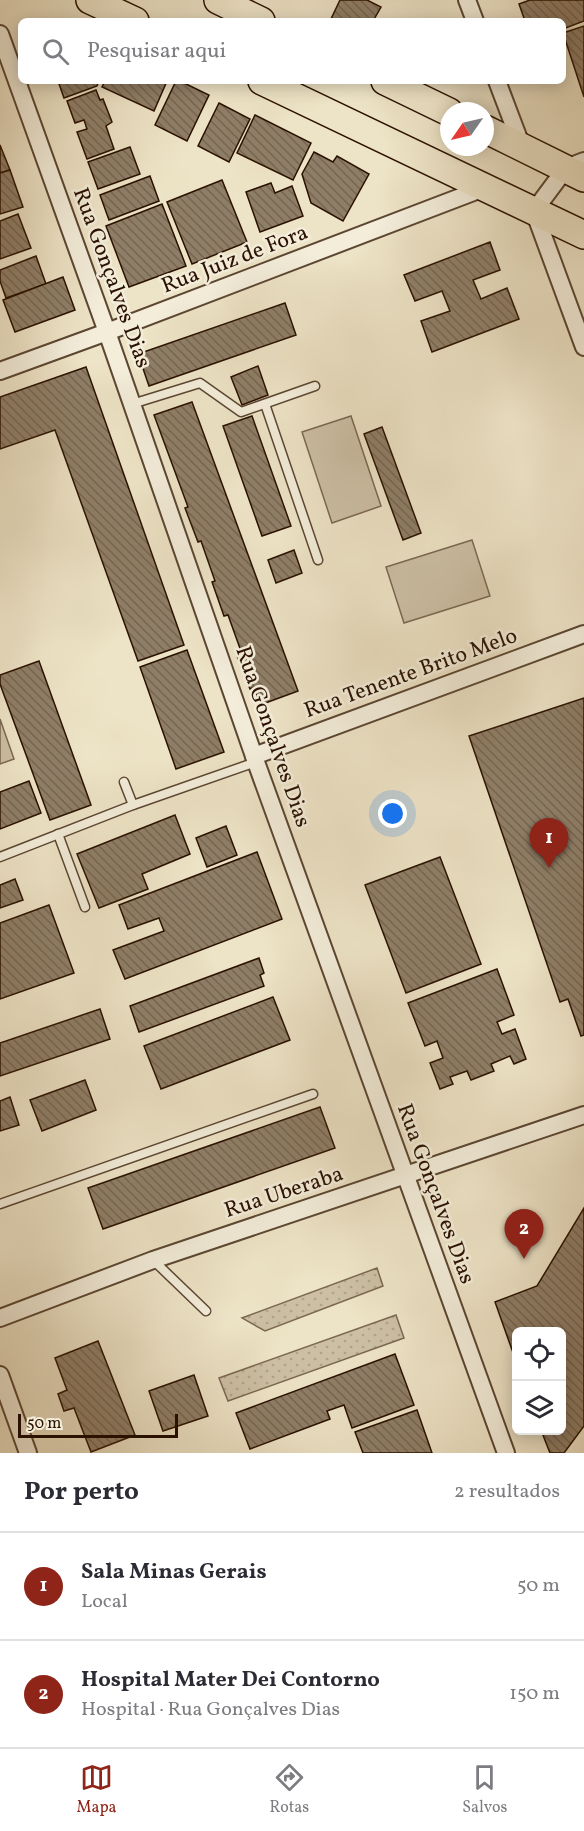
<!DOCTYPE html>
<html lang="pt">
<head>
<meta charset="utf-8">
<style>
	:root { --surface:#fff; --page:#f7f7f7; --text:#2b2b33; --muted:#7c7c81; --line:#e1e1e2; --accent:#8f2418 }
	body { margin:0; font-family:Vollkorn,serif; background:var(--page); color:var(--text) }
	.controls { position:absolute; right:18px; bottom:18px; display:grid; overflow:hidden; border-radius:9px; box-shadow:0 3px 15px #0003 }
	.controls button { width:54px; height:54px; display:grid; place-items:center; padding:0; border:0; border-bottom:2px solid var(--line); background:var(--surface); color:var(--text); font:30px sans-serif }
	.compass { position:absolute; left:440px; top:102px; width:54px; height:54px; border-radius:50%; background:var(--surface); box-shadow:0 3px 15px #0003; rotate:236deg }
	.scale { position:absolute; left:18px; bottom:15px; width:160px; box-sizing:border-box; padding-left:6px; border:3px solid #2a1100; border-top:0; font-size:16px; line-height:21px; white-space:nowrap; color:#2a1100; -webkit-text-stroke:4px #f3edda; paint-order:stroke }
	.you { position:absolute; left:393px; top:814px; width:21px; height:21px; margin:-15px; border:4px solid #fff; border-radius:50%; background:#1a73e8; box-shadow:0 0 0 9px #1a73e833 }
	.badge { display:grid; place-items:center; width:39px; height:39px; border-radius:50%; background:var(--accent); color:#fff; font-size:20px; font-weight:700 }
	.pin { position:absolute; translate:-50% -50px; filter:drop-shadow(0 2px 3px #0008) }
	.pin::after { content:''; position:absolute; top:32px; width:21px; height:18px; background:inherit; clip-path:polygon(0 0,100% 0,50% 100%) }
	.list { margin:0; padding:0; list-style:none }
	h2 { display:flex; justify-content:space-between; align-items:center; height:78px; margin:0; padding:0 24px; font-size:26px }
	h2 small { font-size:20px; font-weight:400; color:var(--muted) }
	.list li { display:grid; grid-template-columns:39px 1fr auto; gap:18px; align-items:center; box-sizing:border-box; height:108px; padding:0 24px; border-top:2px solid var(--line) }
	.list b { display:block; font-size:22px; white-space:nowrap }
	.list p { margin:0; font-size:20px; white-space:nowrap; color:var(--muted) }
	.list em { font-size:20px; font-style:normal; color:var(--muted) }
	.icon { flex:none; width:33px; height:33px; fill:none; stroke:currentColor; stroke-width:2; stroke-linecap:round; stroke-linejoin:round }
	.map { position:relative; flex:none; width:584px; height:1453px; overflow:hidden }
	.search { position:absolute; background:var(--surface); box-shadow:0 3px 15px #0003; left:18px; right:18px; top:18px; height:66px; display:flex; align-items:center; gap:15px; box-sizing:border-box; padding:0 21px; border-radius:9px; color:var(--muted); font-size:22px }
	.sheet { height:294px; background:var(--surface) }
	nav { display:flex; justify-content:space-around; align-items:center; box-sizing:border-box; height:84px; border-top:2px solid var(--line); background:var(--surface); font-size:16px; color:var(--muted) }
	nav a { display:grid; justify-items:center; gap:3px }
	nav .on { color:var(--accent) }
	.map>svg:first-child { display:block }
</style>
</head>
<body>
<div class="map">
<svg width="584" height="1453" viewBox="0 0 584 1453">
	<defs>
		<pattern id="grass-dots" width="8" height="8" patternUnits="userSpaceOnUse" patternTransform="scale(1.5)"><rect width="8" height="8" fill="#ccbfa4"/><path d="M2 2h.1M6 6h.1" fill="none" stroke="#afa38b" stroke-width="1.8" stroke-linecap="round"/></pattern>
		<pattern id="building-back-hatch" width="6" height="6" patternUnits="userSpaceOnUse" patternTransform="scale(1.5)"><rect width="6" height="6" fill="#8f7e67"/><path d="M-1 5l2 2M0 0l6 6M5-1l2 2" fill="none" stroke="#756652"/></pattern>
	</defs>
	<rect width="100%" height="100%" fill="#ede3c6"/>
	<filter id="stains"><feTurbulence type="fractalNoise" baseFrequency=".00333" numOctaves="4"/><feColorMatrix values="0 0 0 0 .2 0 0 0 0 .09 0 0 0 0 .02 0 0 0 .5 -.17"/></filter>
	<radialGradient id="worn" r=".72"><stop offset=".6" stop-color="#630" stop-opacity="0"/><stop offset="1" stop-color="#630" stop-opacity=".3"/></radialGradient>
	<g fill="url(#grass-dots)" stroke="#7b6852" stroke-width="1.5">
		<path d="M377 1268 383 1286 265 1331 242 1318Z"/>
		<path d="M396 1315 404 1338 228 1401 219 1378Z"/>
	</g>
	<g fill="#ccbfa4" stroke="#7b6852" stroke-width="1.5">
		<path d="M351 416 381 506 332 523 302 432Z"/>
		<path d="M472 540 490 596 404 623 386 567Z"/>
		<path d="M0 719 14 759 0 764Z"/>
	</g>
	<g fill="url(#building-back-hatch)" stroke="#2a1100" stroke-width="1.5">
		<path d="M340 0H367L381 7 373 21H330Z"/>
		<path d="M530 0H584V21L563 29V21H525L519 4Z"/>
		<path d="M584 26V97L563 33Z"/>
		<path d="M58 81H99L97 86 64 98Z"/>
		<path d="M105 81H167L154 111 102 87Z"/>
		<path d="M176 81H180L209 95 187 141 155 125Z"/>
		<path d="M96 90 100 100 103 99 112 122 106 126 114 149 87 159 77 132 87 129 84 120 75 123 67 101Z"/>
		<path d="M219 103 250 119 229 162 198 146Z"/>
		<path d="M255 115 311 143 293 180 237 153Z"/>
		<path d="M0 145 10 170 0 173Z"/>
		<path d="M130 147 140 174 98 189 88 162Z"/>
		<path d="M314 152 333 162 337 156 369 174 343 221 311 203 302 174Z"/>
		<path d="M10 170 23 207 0 214V173Z"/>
		<path d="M150 176 159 201 109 220 100 195Z"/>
		<path d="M222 180 247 242 192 264 167 202Z"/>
		<path d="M271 183 275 193 292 186 303 216 260 232 246 192Z"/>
		<path d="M162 204 186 266 129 287 106 226Z"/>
		<path d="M18 214 31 248 0 259V221Z"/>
		<path d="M490 242 500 270 473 280 481 299 507 288 519 319 432 352 421 321 450 311 442 291 415 301 404 275Z"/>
		<path d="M36 256 46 284 6 298 0 281V270Z"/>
		<path d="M63 277 75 310 15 332 3 300Z"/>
		<path d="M285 303 296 335 149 386 138 354Z"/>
		<path d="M258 366 268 395 242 405 231 377Z"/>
		<path d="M86 367 184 645 138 661 55 430 0 449V397Z"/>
		<path d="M192 402 298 691 260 705 254 687 250 689 237 656 242 654 228 615 224 616 212 582 215 581 201 541 198 542 185 508 188 507 154 415Z"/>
		<path d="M252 416 291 526 262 536 223 426Z"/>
		<path d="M382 427 421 533 403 540 364 434Z"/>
		<path d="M294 550 302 573 276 583 268 560Z"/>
		<path d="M187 650 224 752 176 769 140 667Z"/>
		<path d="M39 661 91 805 50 820 0 684V675Z"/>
		<path d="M584 698V1035L581 1036 568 999 560 1002 469 736Z"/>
		<path d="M29 781 41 813 0 829V792Z"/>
		<path d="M175 815 190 854 142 874 148 889 99 908 77 854Z"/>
		<path d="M226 826 237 855 207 867 196 838Z"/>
		<path d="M257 852 282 919 125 979 113 950 164 931 159 918 128 929 119 905Z"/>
		<path d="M440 857 481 964 406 993 365 885Z"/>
		<path d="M15 879 23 900 0 908V885Z"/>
		<path d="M49 905 74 973 0 999V923Z"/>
		<path d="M259 958 264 973 260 975 264 986 139 1032 130 1006Z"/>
		<path d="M497 969 514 1015 497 1022 502 1034 515 1029 526 1059 514 1064 510 1056 491 1064 494 1071 471 1080 467 1071 450 1077 453 1084 440 1089 430 1063 443 1058 437 1041 425 1046 408 1003Z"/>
		<path d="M273 997 290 1040 161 1089 144 1046Z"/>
		<path d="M100 1009 110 1039 0 1076V1043Z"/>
		<path d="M85 1080 96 1110 42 1131 30 1100Z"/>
		<path d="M10 1097 19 1125 0 1131V1101Z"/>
		<path d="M320 1107 335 1148 103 1229 88 1188Z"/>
		<path d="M584 1208V1426L564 1453H550L541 1430H562V1332H516V1361L495 1302 537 1286Z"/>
		<path d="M98 1341 135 1435 91 1452 74 1408 64 1411 58 1394 67 1390 55 1358Z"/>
		<path d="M395 1354 414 1405 352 1428 344 1405 327 1411 330 1419 250 1449 236 1413Z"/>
		<path d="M194 1375 208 1416 163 1431 149 1391Z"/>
		<path d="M417 1410 432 1453H363L355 1432Z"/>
	</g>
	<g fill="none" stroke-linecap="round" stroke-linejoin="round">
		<g stroke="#5b4632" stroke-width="11">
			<g id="lane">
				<path d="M132 404 200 383 241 412 315 386"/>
				<path d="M265 404 318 560"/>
				<path d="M124 782 133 805"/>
				<path d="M58 834 85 907"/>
				<path d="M0 857 133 805 256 762"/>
				<path d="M0 1204 313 1094"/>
				<path d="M153 1260 206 1311"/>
			</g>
		</g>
		<g stroke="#5b4632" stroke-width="20">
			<g id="street">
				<path d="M467 0 475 21"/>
				<path d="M0 34 107 332 256 762 506 1453"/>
				<path d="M497 81 522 147"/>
				<path d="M584 161 566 168 534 211 584 347"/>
				<path d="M0 371 107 332 484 188"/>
				<path d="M254 756 584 634"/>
				<path d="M0 1318 153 1260 584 1115"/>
				<path d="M0 1375 28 1453"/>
			</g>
		</g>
		<g stroke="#2a1100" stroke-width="30">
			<g id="primary">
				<path d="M90 0 135 21"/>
				<path d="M218 0 261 21"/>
				<path d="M262 81 584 235"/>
				<path d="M385 81 449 112"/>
				<path d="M485 129 584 178"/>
			</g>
		</g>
		<use href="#lane" stroke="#f3edda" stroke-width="8"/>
		<use href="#street" stroke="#f3edda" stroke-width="16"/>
		<use href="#primary" stroke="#ede3c6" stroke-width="27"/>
	</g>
	<g text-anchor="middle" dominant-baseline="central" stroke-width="5" stroke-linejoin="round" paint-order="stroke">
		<g font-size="22" fill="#2a1100" stroke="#f3edda">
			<text transform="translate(235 260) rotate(-21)">Rua Juiz de Fora</text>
			<text transform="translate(111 278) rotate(70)">Rua Gonçalves Dias</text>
			<text transform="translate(411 674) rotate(-20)">Rua Tenente Brito Melo</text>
			<text transform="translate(272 737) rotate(71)">Rua Gonçalves Dias</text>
			<text transform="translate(284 1193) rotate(-18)">Rua Uberaba</text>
			<text transform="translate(435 1194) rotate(70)">Rua Gonçalves Dias</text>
		</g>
	</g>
	<rect width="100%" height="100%" filter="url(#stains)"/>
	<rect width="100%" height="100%" fill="url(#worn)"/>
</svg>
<div class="controls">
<button><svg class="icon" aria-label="locate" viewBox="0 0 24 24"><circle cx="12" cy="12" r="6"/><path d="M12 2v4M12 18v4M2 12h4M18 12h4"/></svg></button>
<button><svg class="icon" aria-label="layers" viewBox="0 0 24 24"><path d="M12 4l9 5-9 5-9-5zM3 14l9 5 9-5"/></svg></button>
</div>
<svg class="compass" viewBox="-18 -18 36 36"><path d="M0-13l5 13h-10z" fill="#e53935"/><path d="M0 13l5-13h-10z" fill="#7c7c81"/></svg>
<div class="scale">50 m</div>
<div class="you"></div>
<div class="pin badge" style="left:549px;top:868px">1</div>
<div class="pin badge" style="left:524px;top:1259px">2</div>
<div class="search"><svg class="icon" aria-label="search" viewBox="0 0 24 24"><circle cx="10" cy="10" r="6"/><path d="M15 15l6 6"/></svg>Pesquisar aqui</div>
</div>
<section class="sheet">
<h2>Por perto<small>2 resultados</small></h2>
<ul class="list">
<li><span class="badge">1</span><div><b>Sala Minas Gerais</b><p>Local</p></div><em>50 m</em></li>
<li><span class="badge">2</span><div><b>Hospital Mater Dei Contorno</b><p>Hospital · Rua Gonçalves Dias</p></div><em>150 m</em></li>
</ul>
</section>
<nav>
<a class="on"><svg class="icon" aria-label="map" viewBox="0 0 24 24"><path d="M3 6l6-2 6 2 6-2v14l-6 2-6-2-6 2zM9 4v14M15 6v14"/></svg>Mapa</a>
<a><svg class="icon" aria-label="directions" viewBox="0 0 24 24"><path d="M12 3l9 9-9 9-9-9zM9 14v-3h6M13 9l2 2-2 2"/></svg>Rotas</a>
<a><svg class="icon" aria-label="saved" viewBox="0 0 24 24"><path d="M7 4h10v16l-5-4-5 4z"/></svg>Salvos</a>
</nav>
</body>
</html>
